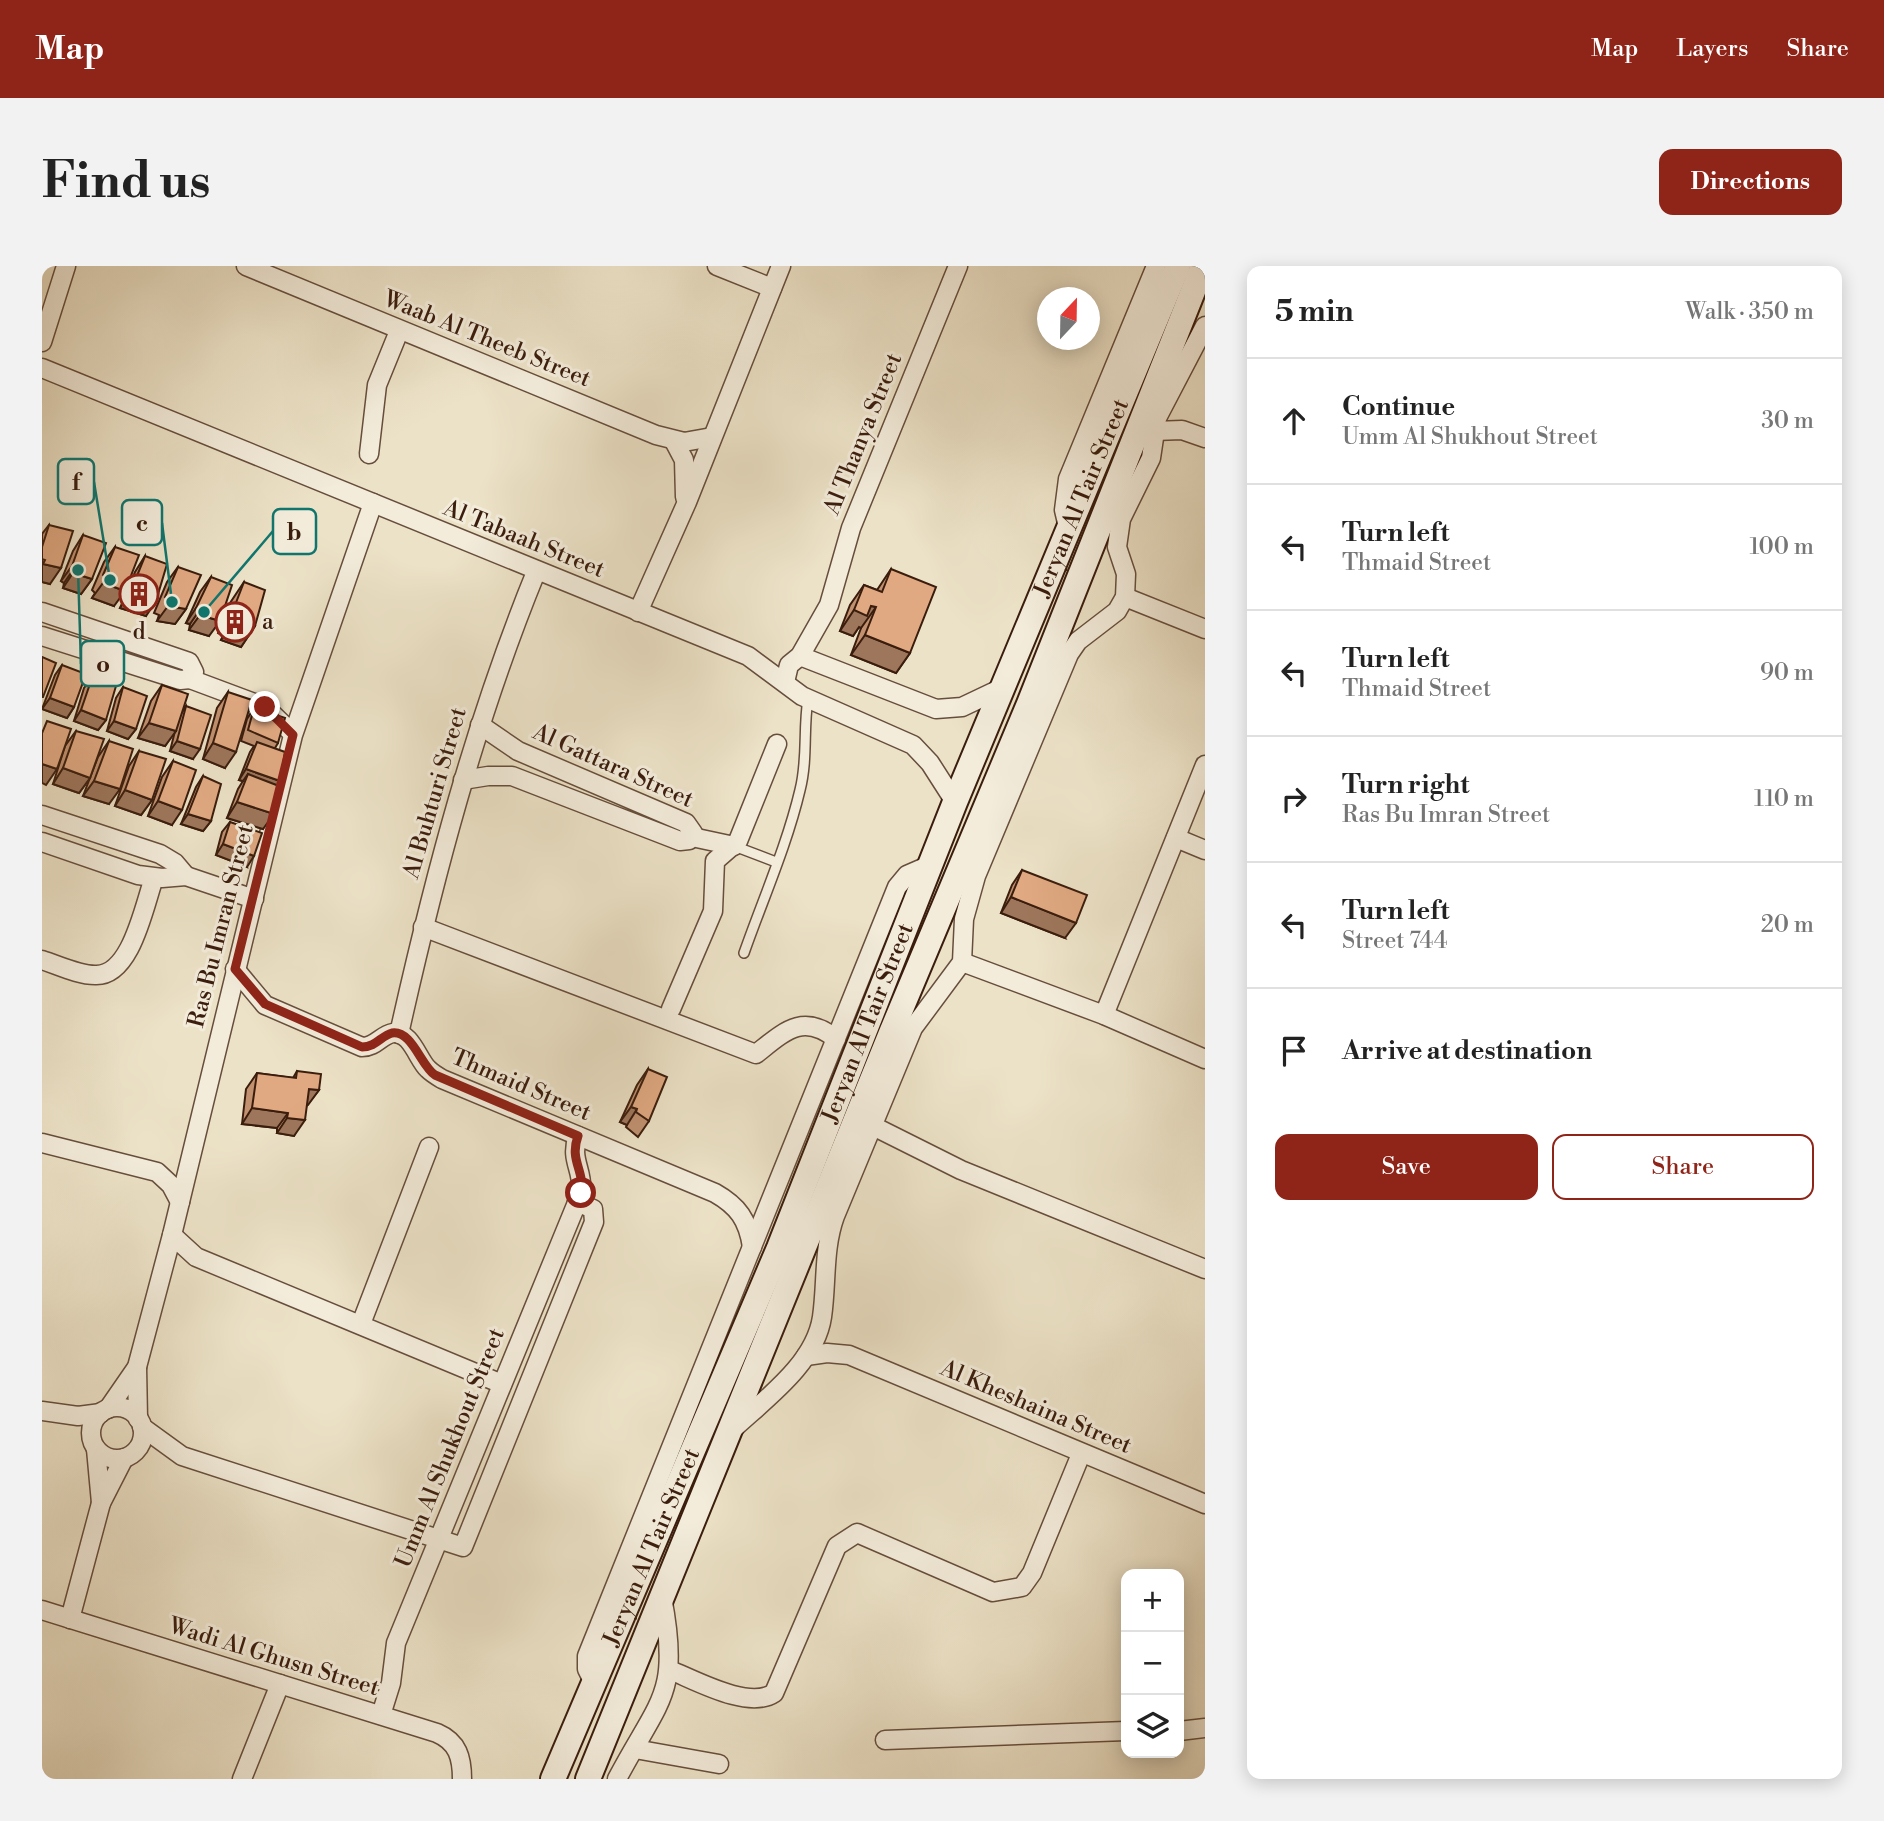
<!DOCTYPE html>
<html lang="en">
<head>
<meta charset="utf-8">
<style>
	:root { --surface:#fff; --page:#f2f2f2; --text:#222; --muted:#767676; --line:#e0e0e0; --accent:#8f2418 }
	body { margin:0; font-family:"Libre Bodoni",serif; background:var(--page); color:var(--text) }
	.controls { position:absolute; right:21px; bottom:21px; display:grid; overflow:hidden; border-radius:14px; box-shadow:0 4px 18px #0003 }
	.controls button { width:63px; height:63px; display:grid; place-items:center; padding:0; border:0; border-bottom:2px solid var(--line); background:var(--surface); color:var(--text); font:35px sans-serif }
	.compass { position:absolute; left:995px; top:21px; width:63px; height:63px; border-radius:50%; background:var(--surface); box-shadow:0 4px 18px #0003; rotate:22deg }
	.stop { position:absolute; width:21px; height:21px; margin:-16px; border:5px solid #8f2418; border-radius:50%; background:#fff }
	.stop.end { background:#8f2418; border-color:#fff; box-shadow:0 2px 7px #0008 }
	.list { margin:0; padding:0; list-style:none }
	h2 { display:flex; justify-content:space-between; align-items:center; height:91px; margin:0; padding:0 28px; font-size:30px }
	h2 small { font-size:23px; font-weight:400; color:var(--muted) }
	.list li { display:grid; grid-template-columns:46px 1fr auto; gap:21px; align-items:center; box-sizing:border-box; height:126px; padding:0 28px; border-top:2px solid var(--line) }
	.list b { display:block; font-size:26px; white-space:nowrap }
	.list p { margin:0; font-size:23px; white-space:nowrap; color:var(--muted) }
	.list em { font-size:23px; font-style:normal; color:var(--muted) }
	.actions { display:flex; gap:14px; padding:21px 28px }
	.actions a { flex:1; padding:16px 0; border:2px solid var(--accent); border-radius:14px; text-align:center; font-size:24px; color:var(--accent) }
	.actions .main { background:var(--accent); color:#fff }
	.icon { flex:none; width:38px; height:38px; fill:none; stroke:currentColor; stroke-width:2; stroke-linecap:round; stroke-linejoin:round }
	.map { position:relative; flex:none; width:1163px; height:1513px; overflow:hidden; border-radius:14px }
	header { display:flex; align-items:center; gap:42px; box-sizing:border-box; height:98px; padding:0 35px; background:var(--accent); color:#fff }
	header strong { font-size:33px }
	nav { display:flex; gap:38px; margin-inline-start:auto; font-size:24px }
	.intro { display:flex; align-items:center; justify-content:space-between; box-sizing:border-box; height:168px; padding:0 42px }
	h1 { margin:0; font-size:49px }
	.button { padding:18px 32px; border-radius:14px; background:var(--accent); color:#fff; font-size:24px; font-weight:700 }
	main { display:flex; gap:42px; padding:0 42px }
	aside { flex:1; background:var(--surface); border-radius:14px; box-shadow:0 4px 18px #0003 }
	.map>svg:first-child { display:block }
</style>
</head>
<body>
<header>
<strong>Map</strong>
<nav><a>Map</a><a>Layers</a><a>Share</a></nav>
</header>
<div class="intro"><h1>Find us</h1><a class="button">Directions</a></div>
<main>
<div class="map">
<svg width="1163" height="1513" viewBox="0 0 1163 1513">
	<rect width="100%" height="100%" fill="#ece2c7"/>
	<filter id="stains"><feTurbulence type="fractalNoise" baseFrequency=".00286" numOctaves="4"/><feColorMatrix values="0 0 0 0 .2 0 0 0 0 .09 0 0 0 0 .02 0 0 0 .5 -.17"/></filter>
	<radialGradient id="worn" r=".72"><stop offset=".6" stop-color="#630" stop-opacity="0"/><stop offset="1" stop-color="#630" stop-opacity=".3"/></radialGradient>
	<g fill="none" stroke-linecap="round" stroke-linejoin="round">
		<g stroke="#674e3c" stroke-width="12">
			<g id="lane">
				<path d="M692 580 734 596"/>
				<path d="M702 687C721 633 745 579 758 524 766 493 761 463 766 433"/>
			</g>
		</g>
		<g stroke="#674e3c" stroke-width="21">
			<g id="street">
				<path d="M204 0 614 169 642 176 670 171"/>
				<path d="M675 0 730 22"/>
				<path d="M0 76 24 0"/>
				<path d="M0 102 706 390 760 430 871 479 888 497 913 536"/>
				<path d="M1112 165 1140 164 1163 172"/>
				<path d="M632 175 642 194 643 231"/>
				<path d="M327 188 335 119 357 65"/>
				<path d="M1026 261 1022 244 1026 213 1114 0"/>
				<path d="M1083 331 1163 363"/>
				<path d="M0 346 147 396 152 406 148 413 138 414 0 370"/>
				<path d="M596 346 645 236 739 0"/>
				<path d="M758 390 894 443 920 441 960 422"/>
				<path d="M148 413 223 441 249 466"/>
				<path d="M743 416 747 399 758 390 787 339 809 262 916 0"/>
				<path d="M421 514 446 510H470L638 575 647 574 651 567 644 557 476 485 438 459"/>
				<path d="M0 549 118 588 133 597 144 610"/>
				<path d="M650 571 692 580"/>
				<path d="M1134 572 1163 584"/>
				<path d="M0 576 96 609 120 612 144 610 212 633"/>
				<path d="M381 661 714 788C742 766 761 746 794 773"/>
				<path d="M0 694C16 699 36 709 53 709 89 711 102 640 112 612"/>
				<path d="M920 696 1062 749 1163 793"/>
				<path d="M193 703 223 739 320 781C334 781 339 769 351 767 369 765 376 794 386 803 390 807 395 810 400 813L673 927C696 940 706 954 710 981"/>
				<path d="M629 743 671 645 673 595 696 575 735 478"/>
				<path d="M1062 749 1163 499"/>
				<path d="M357 768C392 611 433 455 494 306"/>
				<path d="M829 859 919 904 1163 1003"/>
				<path d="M0 877 115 906 129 919 138 936"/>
				<path d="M130 969 154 991 460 1118"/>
				<path d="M319 1058 387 881"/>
				<path d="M764 1090 785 1087 807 1089 1163 1238"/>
				<path d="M95 1101 96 1153"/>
				<circle cx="75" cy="1167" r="26"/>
				<path d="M66 1143 95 1101 130 969 251 469 331 237"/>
				<path d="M0 1145 36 1150 59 1147"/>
				<path d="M100 1161 140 1190 421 1281 552 956 551 943 535 936"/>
				<path d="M691 1163C723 1133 773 1098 780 1051 785 1017 781 983 793 950L871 762 920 696 922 653 934 610 1027 388 1036 375 1075 345 1083 331 1084 308 1075 281 1079 253 1109 192 1115 152 1163 60"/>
				<path d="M54 1183 59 1237"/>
				<path d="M0 1344 395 1467C416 1476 420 1492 420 1513"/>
				<path d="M28 1353 59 1237 82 1192"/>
				<path d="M628 1404C655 1415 707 1444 732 1427L795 1280 815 1267 951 1326 980 1321 990 1307 1039 1188"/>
				<path d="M551 1415 545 1403V1390L855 621 865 609 888 599"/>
				<path d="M339 1449 349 1417 354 1377 539 927C542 904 527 894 536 870"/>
				<path d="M1137 1465 1163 1462"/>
				<path d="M843 1474 1084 1465"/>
				<path d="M593 1483 677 1498"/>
				<path d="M200 1513 238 1418"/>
				<path d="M575 1513C617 1433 639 1429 620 1331"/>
			</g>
		</g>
		<g stroke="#3b1d0d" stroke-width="28">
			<g id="secondary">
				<path id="s1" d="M511 1513 737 982 913 536 1136 0"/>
				<path d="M546 1513 849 767 987 438 1161 0"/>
			</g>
		</g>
		<use href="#lane" stroke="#f3ecdb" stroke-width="9"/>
		<use href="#street" stroke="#f3ecdb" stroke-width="18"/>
		<use href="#secondary" stroke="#f3ecdb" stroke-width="24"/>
	</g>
	<g fill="#c19170" stroke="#3b1d0d" stroke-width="2">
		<path d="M7 259 8 318 0 316V268Z"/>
		<path d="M41 269 50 313 39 328 21 322 22 317 19 315 31 285Z"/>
		<path d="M73 281 72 340 50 332 53 327 50 324 62 296Z"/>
		<path d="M103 290 104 350 78 342 93 306Z"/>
		<path d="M136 301 144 343 133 358 115 355 117 349 112 347 125 316Z"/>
		<path d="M849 303 868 387 854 407 809 389 819 362 817 361 811 370 798 365 808 339 822 319 835 324Z"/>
		<path d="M169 311 167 370 147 364 148 358 144 357 158 326Z"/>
		<path d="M202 316 213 360 199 381 179 374 181 370 176 367 188 337Z"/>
		<path d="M20 399 32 441 25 452 0 443 13 409Z"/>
		<path d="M50 412 64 454 56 464 32 455 42 422Z"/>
		<path d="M120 419 139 448 144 440 151 493 128 485 133 465 123 480 96 472 109 435Z"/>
		<path d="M81 421 94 463 86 473 65 465 74 432Z"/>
		<path d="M186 426 183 502 161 493 175 442Z"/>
		<path d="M212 442 236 477 233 482 235 519 221 563 185 552 196 523 201 515 197 514 208 486 212 480 199 475 205 453Z"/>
		<path d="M34 465 48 512 37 527 11 518 23 480Z"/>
		<path d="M67 475V538L41 530 56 491Z"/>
		<path d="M97 485 110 534 99 549 73 540 87 500Z"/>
		<path d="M131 495 130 559 106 550 120 511Z"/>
		<path d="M161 510 169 555 161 565 139 558 154 521Z"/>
		<path d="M188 556 205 601 174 589 180 566Z"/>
		<path d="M980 604 1023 672 959 647 970 619Z"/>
		<path d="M606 803 607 855 596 871 584 861 585 859 578 856 595 819Z"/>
		<path d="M255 805 277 824 265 839 252 870 235 867V862L200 858 204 823 215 807 251 812Z"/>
	</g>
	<g fill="#9d765b" stroke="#3b1d0d" stroke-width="2">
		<path d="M1 298 19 302 8 318 0 316V299Z"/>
		<path d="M30 300 33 301 22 317 19 315Z"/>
		<path d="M31 307 50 313 39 328 21 322Z"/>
		<path d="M61 317 83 325 72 340 50 332Z"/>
		<path d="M88 327 114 335 104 350 78 342Z"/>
		<path d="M126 340 144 343 133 358 115 355Z"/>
		<path d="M829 340 834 341 819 362 817 361 811 370 798 365 812 344Z"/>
		<path d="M154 342H159L148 358 144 357Z"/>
		<path d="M158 349 178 355 167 370 147 364Z"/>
		<path d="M193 353 213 360 199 381 179 374Z"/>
		<path d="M823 369 868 387 854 407 809 389Z"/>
		<path d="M8 432 32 441 25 452 0 443Z"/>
		<path d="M39 444 64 454 56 464 32 455Z"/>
		<path d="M72 455 94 463 86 473 65 465Z"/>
		<path d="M107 457 134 465 123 480 96 472Z"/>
		<path d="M135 475 158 483 151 493 128 485Z"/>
		<path d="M171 477 194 486 183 502 161 493Z"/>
		<path d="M0 498 15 503 4 519 0 517Z"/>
		<path d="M21 502 48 512 37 527 11 518Z"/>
		<path d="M204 503 238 515 231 525 206 508 201 515 197 514Z"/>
		<path d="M52 515 78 523 67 538 41 530Z"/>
		<path d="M83 524 110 534 99 549 73 540Z"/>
		<path d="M116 535 140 544 130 559 106 550Z"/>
		<path d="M195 536 232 548 221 563 185 552Z"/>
		<path d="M146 548 169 555 161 565 139 558Z"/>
		<path d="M181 578 212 590 205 601 174 589Z"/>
		<path d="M969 631 1034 657 1023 672 959 647Z"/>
		<path d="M267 823 277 824 266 839 256 838Z"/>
		<path d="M589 841 595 843 585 859 578 856Z"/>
		<path d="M210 842 246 847 235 862 200 858Z"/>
		<path d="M245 852 263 854 252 870 235 867Z"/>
	</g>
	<g fill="#e0a982" stroke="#3b1d0d" stroke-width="2">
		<path d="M7 259 31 265 19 302 1 298 3 294 0 293V281Z"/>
		<path d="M41 269 64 277 50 313 31 307 33 301 30 300Z"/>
		<path d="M73 281 97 289 83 325 61 317 64 311 61 309Z"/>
		<path d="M103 290 125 298 114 335 88 327Z"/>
		<path d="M136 301 159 309 144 343 126 340 128 334 123 331Z"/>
		<path d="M849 303 894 321 868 387 823 369 834 341 829 340 825 350 812 344 822 319 840 326Z"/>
		<path d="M169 311 190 319 178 355 158 349 159 342H154Z"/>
		<path d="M202 316 223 324 213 360 193 353 196 350 190 347Z"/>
		<path d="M0 391 14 397 1 431H0Z"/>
		<path d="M20 399 44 408 32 441 8 432Z"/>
		<path d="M50 412 74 420 64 454 39 444Z"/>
		<path d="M120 419 146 428 134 465 107 457Z"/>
		<path d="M81 421 105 430 94 463 72 455Z"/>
		<path d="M186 426 210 434 194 486 171 477Z"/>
		<path d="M144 440 169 449 158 483 135 475Z"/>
		<path d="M212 442 243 452 236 477 206 464Z"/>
		<path d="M5 455 29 463 15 503 0 498V467Z"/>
		<path d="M34 465 62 473 48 512 21 502Z"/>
		<path d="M67 475 91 483 78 523 52 515Z"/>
		<path d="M215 476 243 486 238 515 204 503Z"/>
		<path d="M97 485 124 493 110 534 83 524Z"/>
		<path d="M131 495 154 504 140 544 116 535Z"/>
		<path d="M206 508 237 520 232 548 195 536Z"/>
		<path d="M161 510 179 518 169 555 146 548Z"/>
		<path d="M188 556 220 567 212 590 181 578Z"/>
		<path d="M980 604 1045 629 1034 657 969 631Z"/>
		<path d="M606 803 625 811 607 855 594 846 595 843 589 841Z"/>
		<path d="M255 805 279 808 277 824 267 823 263 854 245 852 246 847 210 842 215 807 254 812Z"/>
	</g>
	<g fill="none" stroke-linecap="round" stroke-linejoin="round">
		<path stroke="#8f2418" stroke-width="9" d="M223 441 251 469 193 703 223 738 320 781C334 781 339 770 350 767 370 764 379 800 393 809L536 870C527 895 543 904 539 927"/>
	</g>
	<defs>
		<g id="building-ring" transform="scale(2.0125)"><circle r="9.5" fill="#f3ecdb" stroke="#8f2418" stroke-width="1.5"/><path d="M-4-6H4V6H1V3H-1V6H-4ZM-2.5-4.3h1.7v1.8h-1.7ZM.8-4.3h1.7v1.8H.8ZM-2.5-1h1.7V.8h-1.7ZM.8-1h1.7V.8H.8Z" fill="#8f2418"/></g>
	</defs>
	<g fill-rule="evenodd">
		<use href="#building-ring" x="97" y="328"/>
		<use href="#building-ring" x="193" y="356"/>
	</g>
	<g text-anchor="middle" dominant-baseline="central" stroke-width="6" stroke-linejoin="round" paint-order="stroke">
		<g font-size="23" fill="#3b1d0d" stroke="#f3ecdb">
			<text transform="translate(445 73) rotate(22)">Waab Al Theeb Street</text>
			<text transform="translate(821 168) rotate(-68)">Al Thanya Street</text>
			<text stroke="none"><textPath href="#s1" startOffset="1386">Jeryan Al Tair Street</textPath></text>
			<text transform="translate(482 273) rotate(22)">Al Tabaah Street</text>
			<text transform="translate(571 500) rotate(24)">Al Gattara Street</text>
			<text transform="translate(393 527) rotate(-74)">Al Buhturi Street</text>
			<text transform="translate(179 660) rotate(-76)">Ras Bu Imran Street</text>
			<text stroke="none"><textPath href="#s1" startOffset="819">Jeryan Al Tair Street</textPath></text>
			<text transform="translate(479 819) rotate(23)">Thmaid Street</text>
			<text transform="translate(994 1141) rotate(23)">Al Kheshaina Street</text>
			<text transform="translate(408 1182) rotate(-68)">Umm Al Shukhout Street</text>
			<text stroke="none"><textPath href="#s1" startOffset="252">Jeryan Al Tair Street</textPath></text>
			<text transform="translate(232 1391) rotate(17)">Wadi Al Ghusn Street</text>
		</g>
		<g font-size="23" fill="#3b1d0d" stroke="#f3ecdb" text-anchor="start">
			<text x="220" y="356">a</text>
			<text x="97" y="366" text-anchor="middle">d</text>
		</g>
	</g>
	<path fill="none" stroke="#0f766e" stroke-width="2.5" d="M68 314L52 216M130 336L120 257M162 346L231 265M36 304L39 398"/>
	<g fill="#0f766e" stroke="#f3ecdb" stroke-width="2.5">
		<circle cx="68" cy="314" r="7"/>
		<circle cx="130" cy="336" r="7"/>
		<circle cx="162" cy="346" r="7"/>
		<circle cx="36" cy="304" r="7"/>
	</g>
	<g fill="#f3ecdb" stroke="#0f766e" stroke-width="2.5">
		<rect x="16" y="193" width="36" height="45" rx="7"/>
		<rect x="80" y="234" width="40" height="45" rx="7"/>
		<rect x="231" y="243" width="43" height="45" rx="7"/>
		<rect x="39" y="375" width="43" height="45" rx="7"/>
	</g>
	<g font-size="24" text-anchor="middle" font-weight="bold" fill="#3b1d0d">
		<text x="34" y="224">f</text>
		<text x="100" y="265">c</text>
		<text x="252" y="274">b</text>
		<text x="61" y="406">o</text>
	</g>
	<rect width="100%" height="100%" filter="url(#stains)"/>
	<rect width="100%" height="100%" fill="url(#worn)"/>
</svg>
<div class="controls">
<button>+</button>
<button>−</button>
<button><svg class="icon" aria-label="layers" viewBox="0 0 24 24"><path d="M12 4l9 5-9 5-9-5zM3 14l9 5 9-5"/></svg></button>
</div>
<svg class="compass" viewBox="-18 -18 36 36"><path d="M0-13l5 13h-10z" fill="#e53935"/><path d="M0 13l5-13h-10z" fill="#767676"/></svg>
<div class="stop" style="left:539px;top:927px"></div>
<div class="stop end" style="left:223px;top:441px"></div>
</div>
<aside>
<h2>5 min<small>Walk · 350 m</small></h2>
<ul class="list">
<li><svg class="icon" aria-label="ahead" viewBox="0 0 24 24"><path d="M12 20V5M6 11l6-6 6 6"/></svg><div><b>Continue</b><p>Umm Al Shukhout Street</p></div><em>30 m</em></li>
<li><svg class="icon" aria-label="left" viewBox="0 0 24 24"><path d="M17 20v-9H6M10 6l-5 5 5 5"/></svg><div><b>Turn left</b><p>Thmaid Street</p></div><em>100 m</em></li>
<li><svg class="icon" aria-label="left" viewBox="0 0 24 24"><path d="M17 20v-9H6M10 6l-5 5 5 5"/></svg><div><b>Turn left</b><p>Thmaid Street</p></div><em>90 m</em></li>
<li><svg class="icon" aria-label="right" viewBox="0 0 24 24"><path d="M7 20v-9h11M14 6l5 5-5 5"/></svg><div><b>Turn right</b><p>Ras Bu Imran Street</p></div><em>110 m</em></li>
<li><svg class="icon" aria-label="left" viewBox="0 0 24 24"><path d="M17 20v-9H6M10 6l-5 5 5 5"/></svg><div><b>Turn left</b><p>Street 744</p></div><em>20 m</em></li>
<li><svg class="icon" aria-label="arrive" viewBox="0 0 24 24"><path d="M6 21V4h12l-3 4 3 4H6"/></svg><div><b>Arrive at destination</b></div></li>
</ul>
<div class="actions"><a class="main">Save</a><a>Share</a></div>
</aside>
</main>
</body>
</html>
